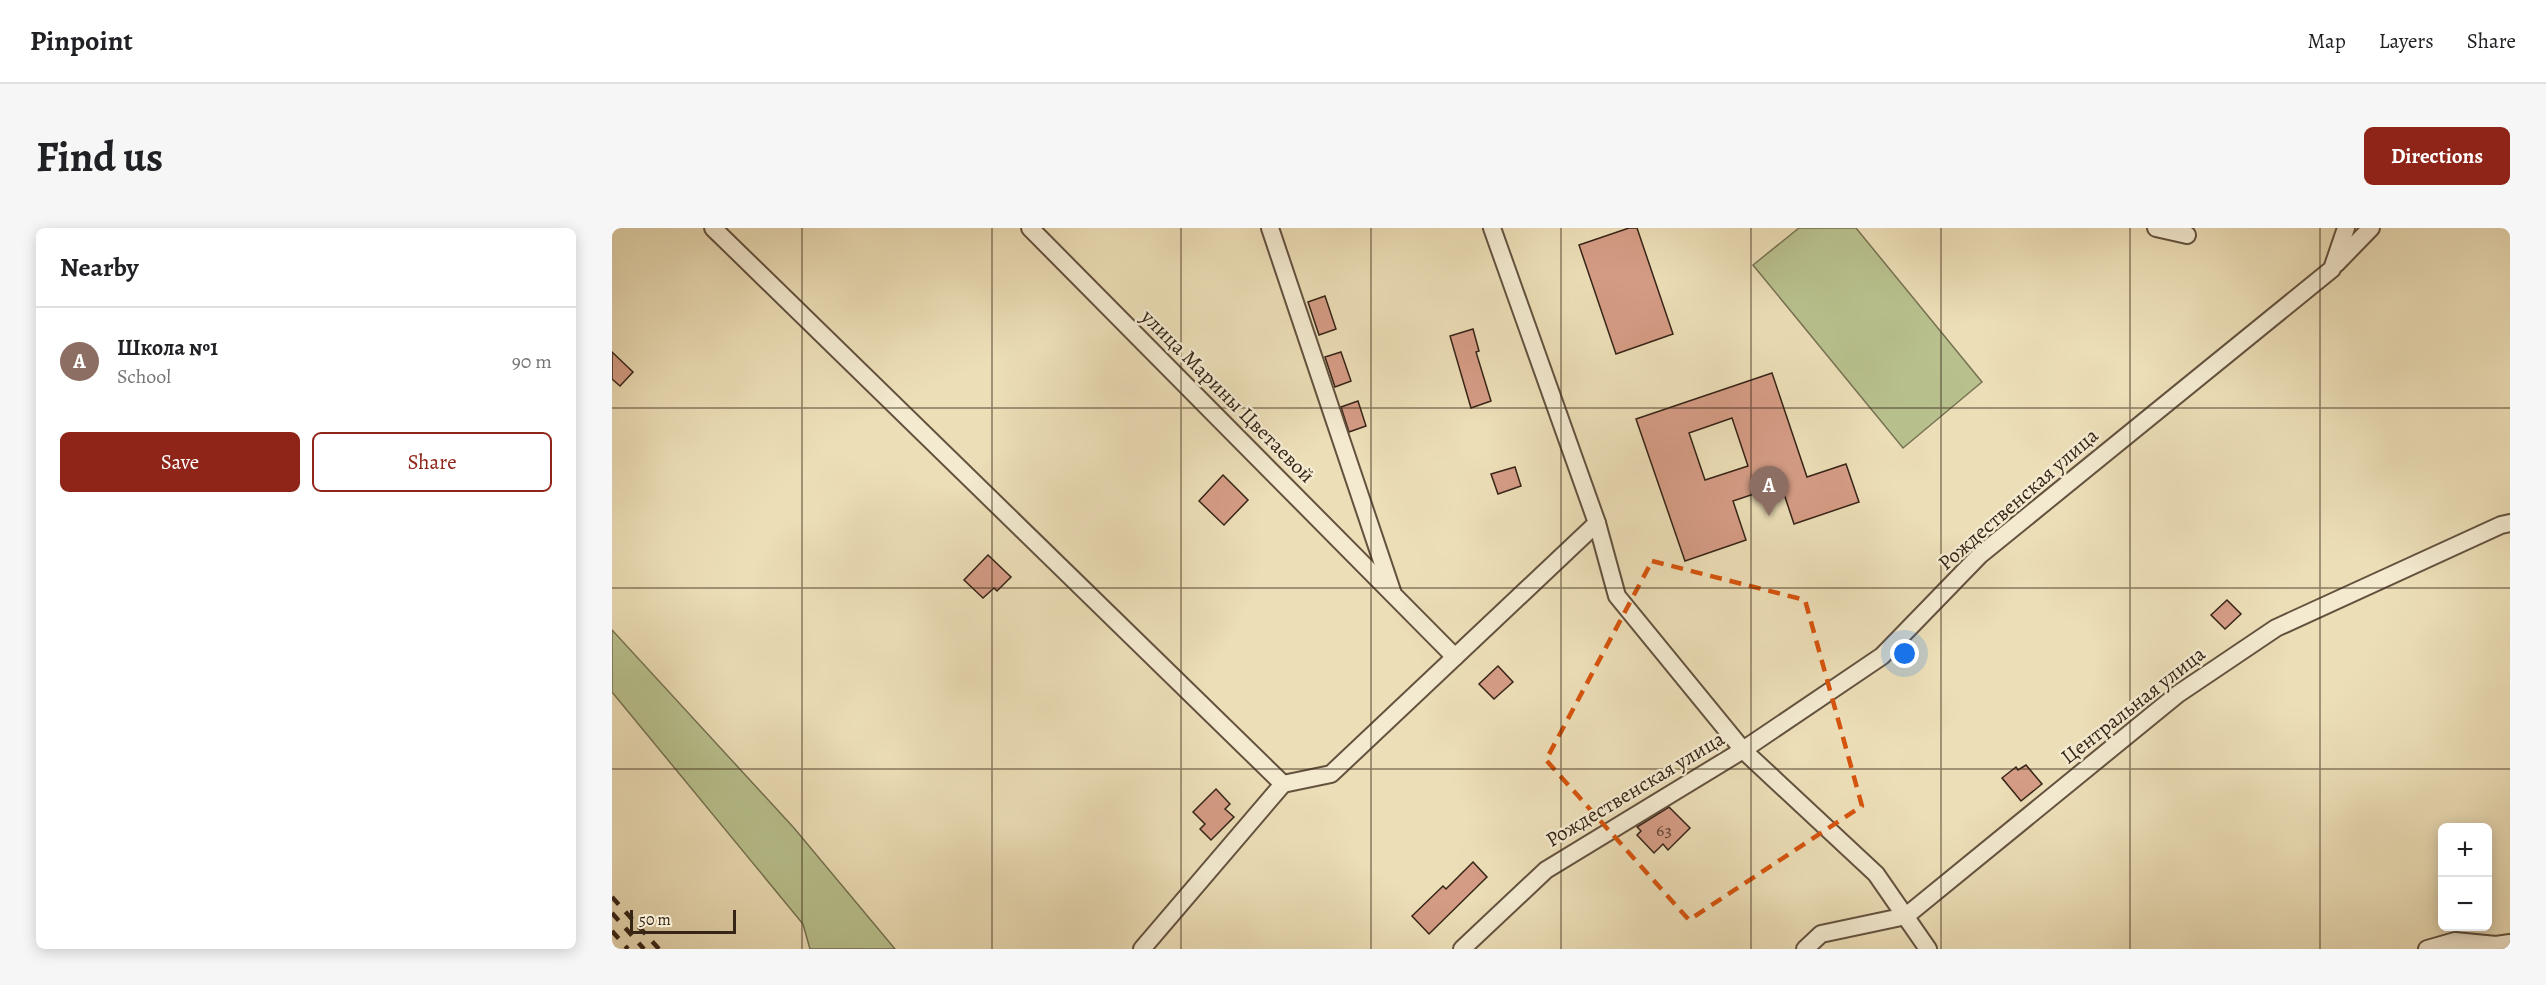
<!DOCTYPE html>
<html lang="en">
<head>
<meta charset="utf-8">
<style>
	:root { --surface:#fff; --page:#f6f6f6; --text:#202124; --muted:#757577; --line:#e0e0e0; --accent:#8f2418 }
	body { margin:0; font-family:Alegreya,serif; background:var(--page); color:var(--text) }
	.controls { position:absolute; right:18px; bottom:18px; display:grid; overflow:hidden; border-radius:9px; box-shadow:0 3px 15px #0003 }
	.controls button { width:54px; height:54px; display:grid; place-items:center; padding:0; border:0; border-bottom:2px solid var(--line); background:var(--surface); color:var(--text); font:30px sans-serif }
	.scale { position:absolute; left:18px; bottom:15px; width:106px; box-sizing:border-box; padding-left:6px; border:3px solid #362417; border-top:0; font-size:16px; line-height:21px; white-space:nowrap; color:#362417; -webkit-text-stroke:4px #f3ead0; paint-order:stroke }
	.you { position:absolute; left:1293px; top:426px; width:21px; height:21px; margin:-15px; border:4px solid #fff; border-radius:50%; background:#1a73e8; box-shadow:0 0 0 9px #1a73e833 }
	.badge { display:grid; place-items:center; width:39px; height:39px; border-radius:50%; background:var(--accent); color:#fff; font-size:20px; font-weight:700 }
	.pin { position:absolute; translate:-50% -50px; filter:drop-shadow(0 2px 3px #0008) }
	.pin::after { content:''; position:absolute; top:32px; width:21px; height:18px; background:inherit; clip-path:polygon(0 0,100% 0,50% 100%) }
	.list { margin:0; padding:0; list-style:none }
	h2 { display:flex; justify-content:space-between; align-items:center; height:78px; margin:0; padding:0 24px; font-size:26px }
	h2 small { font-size:20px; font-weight:400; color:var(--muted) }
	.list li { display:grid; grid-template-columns:39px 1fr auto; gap:18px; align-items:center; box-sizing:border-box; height:108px; padding:0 24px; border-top:2px solid var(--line) }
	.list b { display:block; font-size:22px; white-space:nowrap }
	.list p { margin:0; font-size:20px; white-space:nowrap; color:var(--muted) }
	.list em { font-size:20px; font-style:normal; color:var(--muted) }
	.actions { display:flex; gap:12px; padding:18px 24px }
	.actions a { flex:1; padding:14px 0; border:2px solid var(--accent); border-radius:9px; text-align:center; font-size:21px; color:var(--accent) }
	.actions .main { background:var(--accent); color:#fff }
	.map { position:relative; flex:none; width:1898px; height:721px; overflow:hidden; border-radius:9px }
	header { display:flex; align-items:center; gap:36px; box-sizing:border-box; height:84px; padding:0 30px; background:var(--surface); border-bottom:2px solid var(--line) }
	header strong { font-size:28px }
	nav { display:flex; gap:33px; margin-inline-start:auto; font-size:21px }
	.intro { display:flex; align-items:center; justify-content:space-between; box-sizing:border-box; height:144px; padding:0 36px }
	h1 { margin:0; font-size:42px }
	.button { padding:15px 27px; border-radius:9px; background:var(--accent); color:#fff; font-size:21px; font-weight:700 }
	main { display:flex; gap:36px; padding:0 36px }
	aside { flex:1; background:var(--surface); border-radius:9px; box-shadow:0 3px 15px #0003 }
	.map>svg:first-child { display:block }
</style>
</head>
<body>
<header>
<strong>Pinpoint</strong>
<nav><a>Map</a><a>Layers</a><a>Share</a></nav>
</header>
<div class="intro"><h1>Find us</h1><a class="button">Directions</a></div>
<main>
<aside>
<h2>Nearby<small></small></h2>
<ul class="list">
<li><span class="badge" style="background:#8d6e63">A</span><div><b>Школа №1</b><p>School</p></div><em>90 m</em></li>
</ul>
<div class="actions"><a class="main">Save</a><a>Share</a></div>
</aside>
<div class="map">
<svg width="1898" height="721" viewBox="0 0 1898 721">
	<rect width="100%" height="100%" fill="#ecdeb7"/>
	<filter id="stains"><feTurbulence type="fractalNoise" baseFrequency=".00333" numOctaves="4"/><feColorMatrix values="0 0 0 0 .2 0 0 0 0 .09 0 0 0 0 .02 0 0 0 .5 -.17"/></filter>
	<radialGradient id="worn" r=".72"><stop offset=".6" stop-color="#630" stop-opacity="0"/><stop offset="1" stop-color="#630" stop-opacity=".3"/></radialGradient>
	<g fill="#b8c18e" stroke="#777252" stroke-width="1.5">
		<path d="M1187 0H1244L1370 154 1291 220 1141 37Z"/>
		<path d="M0 402 182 600 283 721H198L191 696 0 464Z"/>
	</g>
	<g fill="#d59c85" stroke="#362417" stroke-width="1.5" fill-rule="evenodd">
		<path d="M1017 0H1025L1061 106 1004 126 967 17Z"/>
		<path d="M713 68 724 101 707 107 696 74Z"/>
		<path d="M861 101 867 123 864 124 879 173 859 180 838 108Z"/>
		<path d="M0 124 21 144 8 158 0 151Z"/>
		<path d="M729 124 739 153 723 159 713 129Z"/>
		<path d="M1160 145 1195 249 1234 236 1247 274 1182 296 1169 257 1121 273 1134 312 1073 333 1024 191ZM1120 190 1136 238 1093 252 1077 205Z"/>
		<path d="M746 173 754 198 737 204 729 179Z"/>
		<path d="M903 239 909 258 886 266 879 246Z"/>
		<path d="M611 247 636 272 612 297 587 273Z"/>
		<path d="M376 327 399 349 385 363 382 360 371 370 352 352Z"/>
		<path d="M1615 372 1629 386 1613 401 1599 387Z"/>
		<path d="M886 438 901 454 882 471 867 456Z"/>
		<path d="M1414 537 1430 556 1409 573 1390 550 1404 539 1406 542Z"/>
		<path d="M604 561 618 576 613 581 622 589 599 612 588 601 593 596 581 584Z"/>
		<path d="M1057 579 1078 600 1056 622 1051 616 1042 625 1025 607 1029 603 1025 599Z"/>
		<path d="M861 634 875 649 817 706 800 688 831 658 834 661Z"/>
	</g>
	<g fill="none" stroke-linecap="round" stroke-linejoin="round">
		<g stroke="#64523f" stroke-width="20">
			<g id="minor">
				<path d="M101 0 671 556 719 546 985 295 880 0"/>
				<path d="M418 0 843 429"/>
				<path d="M658 0 780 363"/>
				<path d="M1544 0 1575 7"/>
				<path d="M1724 36 1759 0"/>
				<path d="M985 295 1005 368 1131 522 1264 646 1316 721"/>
				<path d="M530 721 671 556"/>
				<path d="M850 721 934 642 1131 522 1270 428 1368 327 1720 41 1734 0"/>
				<path d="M1193 721 1209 706 1294 688 1566 466 1664 400 1889 297 1898 295"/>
				<path d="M1815 721 1843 713 1884 717 1898 715"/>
			</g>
		</g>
		<use href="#minor" stroke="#f3ead0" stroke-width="16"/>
		<g stroke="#362417" stroke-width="4.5" stroke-dasharray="10 10" stroke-linecap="butt">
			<path d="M0 669 47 721"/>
			<path d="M0 685 32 721"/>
			<path d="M0 703 16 721"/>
		</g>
	</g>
	<path fill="none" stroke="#d6540d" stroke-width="4.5" stroke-dasharray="12 8" stroke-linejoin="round" d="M1040 333 1193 372 1250 578 1077 692 934 532Z"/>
	<path fill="none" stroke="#362417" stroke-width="1.5" stroke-opacity="0.55" d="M190 0V721M380 0V721M569 0V721M759 0V721M949 0V721M1139 0V721M1329 0V721M1518 0V721M1708 0V721M0 180H1898M0 360H1898M0 541H1898"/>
	<g text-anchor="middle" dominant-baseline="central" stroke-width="5" stroke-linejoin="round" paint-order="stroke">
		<g font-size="18" fill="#5e4232">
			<text x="1052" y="602">63</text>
		</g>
		<g font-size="21" fill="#362417" stroke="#f3ead0">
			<text transform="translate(616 168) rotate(45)">улица Марины Цветаевой</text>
			<text transform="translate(1406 271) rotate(-41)">Рождественская улица</text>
			<text transform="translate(1521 477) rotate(-38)">Центральная улица</text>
			<text transform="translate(1023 561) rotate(-31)">Рождественская улица</text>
		</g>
	</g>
	<rect width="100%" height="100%" filter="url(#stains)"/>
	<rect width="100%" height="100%" fill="url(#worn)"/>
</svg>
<div class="controls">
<button>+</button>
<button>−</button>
</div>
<div class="scale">50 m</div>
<div class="you"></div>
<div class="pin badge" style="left:1157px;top:288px;background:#8d6e63">A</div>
</div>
</main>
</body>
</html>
